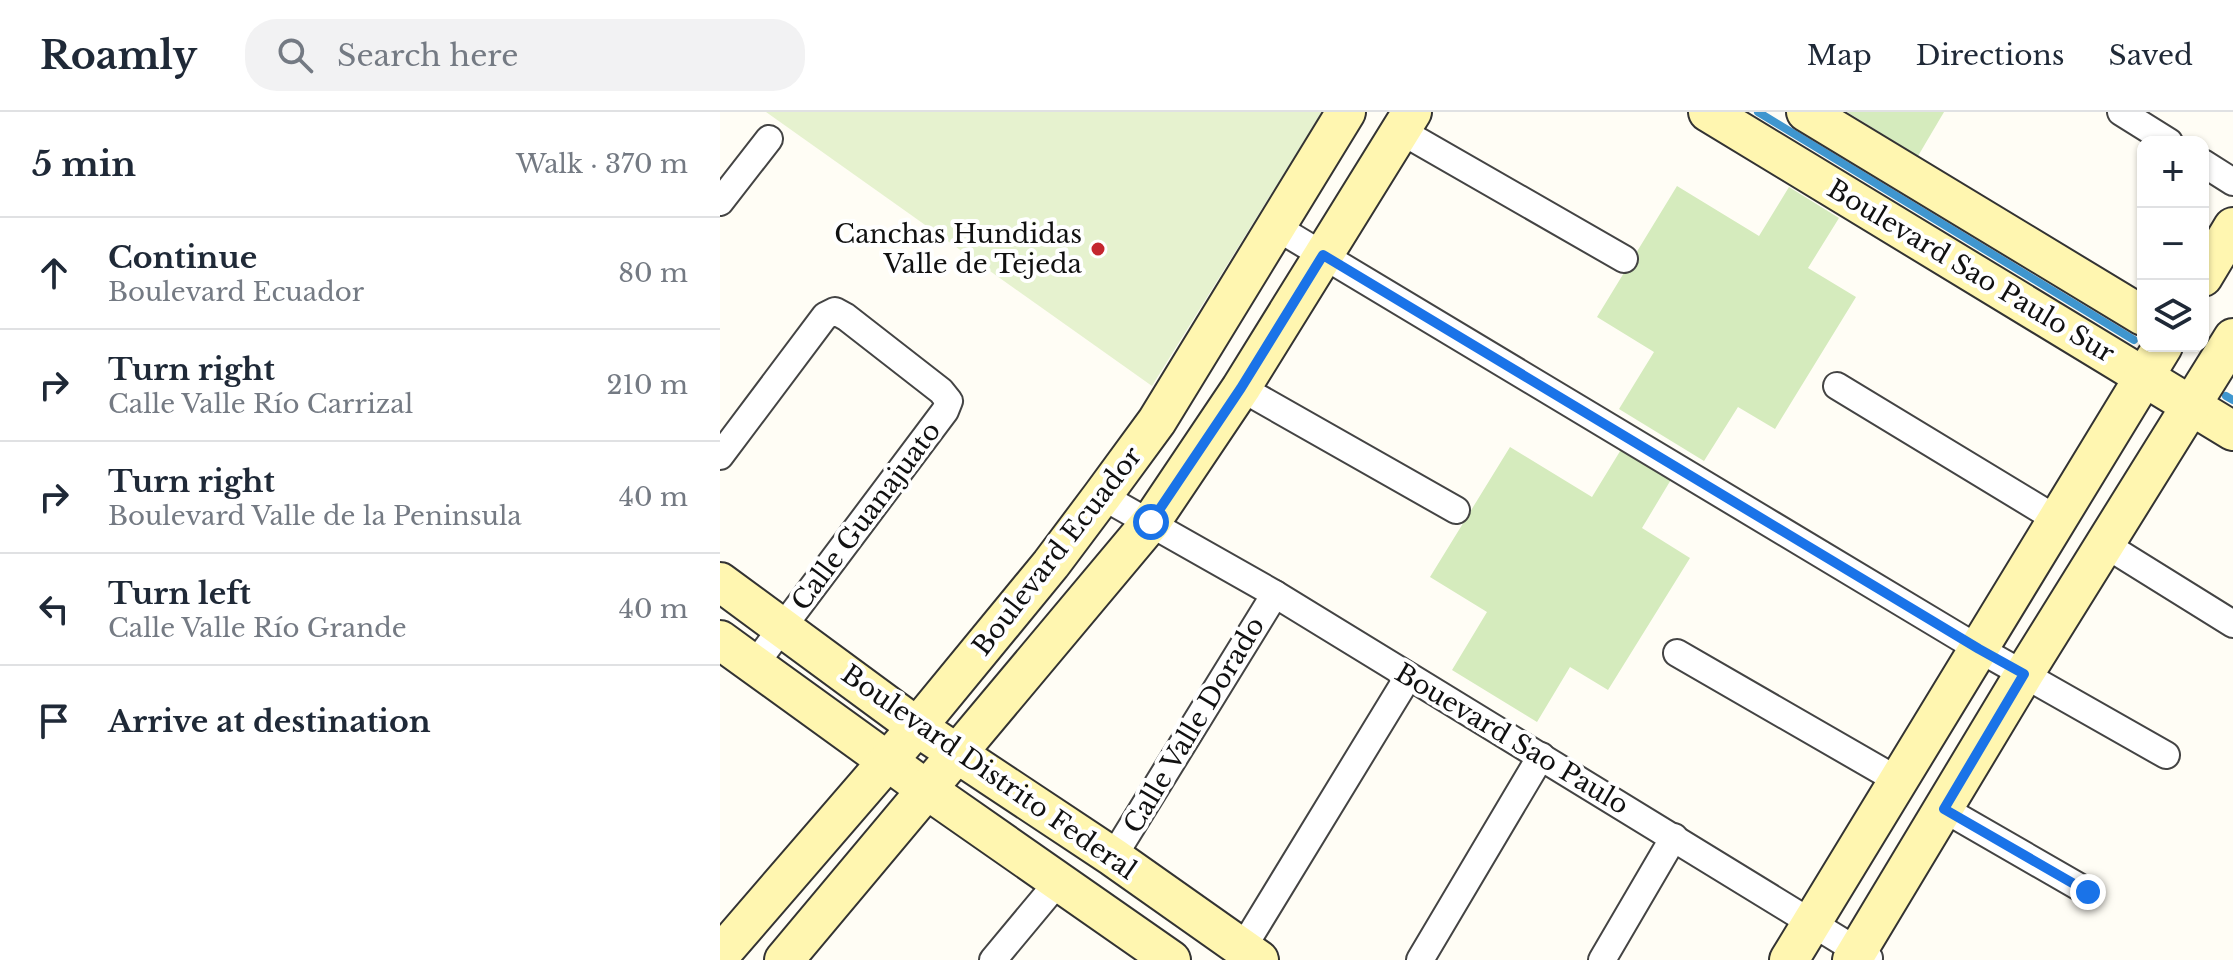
<!DOCTYPE html>
<html lang="en">
<head>
<meta charset="utf-8">
<style>
	:root { --surface:#fff; --page:#f2f2f3; --text:#1f2937; --muted:#747a83; --line:#e0e1e3 }
	body { margin:0; font-family:"Libre Baskerville",serif; background:var(--page); color:var(--text) }
	.controls { position:absolute; right:24px; top:24px; display:grid; overflow:hidden; border-radius:16px; box-shadow:0 2px 6px #0004 }
	.controls button { width:72px; height:72px; display:grid; place-items:center; padding:0; border:0; border-bottom:2px solid var(--line); background:var(--surface); color:var(--text); font:40px sans-serif }
	.stop { position:absolute; width:24px; height:24px; margin:-18px; border:6px solid #1a73e8; border-radius:50%; background:#fff }
	.stop.end { background:#1a73e8; border-color:#fff; box-shadow:0 2px 8px #0008 }
	.list { margin:0; padding:0; list-style:none }
	h2 { display:flex; justify-content:space-between; align-items:center; height:104px; margin:0; padding:0 32px; font-size:34px }
	h2 small { font-size:26px; font-weight:400; color:var(--muted) }
	.list li { display:grid; grid-template-columns:52px 1fr auto; gap:24px; align-items:center; box-sizing:border-box; height:112px; padding:0 32px; border-top:2px solid var(--line) }
	.list b { display:block; font-size:30px; white-space:nowrap }
	.list p { margin:0; font-size:26px; white-space:nowrap; color:var(--muted) }
	.list em { font-size:26px; font-style:normal; color:var(--muted) }
	.icon { flex:none; width:44px; height:44px; fill:none; stroke:currentColor; stroke-width:2; stroke-linecap:round; stroke-linejoin:round }
	.map { position:relative; flex:none; width:1513px; height:848px; overflow:hidden }
	header { display:flex; align-items:center; gap:48px; box-sizing:border-box; height:112px; padding:0 40px; background:var(--surface); border-bottom:2px solid var(--line) }
	header strong { font-size:38px }
	nav { display:flex; gap:44px; margin-inline-start:auto; font-size:28px }
	.search { width:560px; height:72px; background:var(--page); display:flex; align-items:center; gap:20px; box-sizing:border-box; padding:0 28px; border-radius:32px; color:var(--muted); font-size:30px }
	main { display:flex }
	aside { flex:1; background:var(--surface) }
	.map>svg:first-child { display:block }
</style>
</head>
<body>
<header>
<strong>Roamly</strong>
<div class="search"><svg class="icon" aria-label="search" viewBox="0 0 24 24"><circle cx="10" cy="10" r="6"/><path d="M15 15l6 6"/></svg>Search here</div>
<nav><a>Map</a><a>Directions</a><a>Saved</a></nav>
</header>
<main>
<aside>
<h2>5 min<small>Walk · 370 m</small></h2>
<ul class="list">
<li><svg class="icon" aria-label="ahead" viewBox="0 0 24 24"><path d="M12 20V5M6 11l6-6 6 6"/></svg><div><b>Continue</b><p>Boulevard Ecuador</p></div><em>80 m</em></li>
<li><svg class="icon" aria-label="right" viewBox="0 0 24 24"><path d="M7 20v-9h11M14 6l5 5-5 5"/></svg><div><b>Turn right</b><p>Calle Valle Río Carrizal</p></div><em>210 m</em></li>
<li><svg class="icon" aria-label="right" viewBox="0 0 24 24"><path d="M7 20v-9h11M14 6l5 5-5 5"/></svg><div><b>Turn right</b><p>Boulevard Valle de la Peninsula</p></div><em>40 m</em></li>
<li><svg class="icon" aria-label="left" viewBox="0 0 24 24"><path d="M17 20v-9H6M10 6l-5 5 5 5"/></svg><div><b>Turn left</b><p>Calle Valle Río Grande</p></div><em>40 m</em></li>
<li><svg class="icon" aria-label="arrive" viewBox="0 0 24 24"><path d="M6 21V4h12l-3 4 3 4H6"/></svg><div><b>Arrive at destination</b></div></li>
</ul>
</aside>
<div class="map">
<svg width="1513" height="848" viewBox="0 0 1513 848">
	<rect width="100%" height="100%" fill="#fffdf5"/>
	<g fill="#d5ebbd">
		<path d="M1127 0H1224L1198 44Z"/>
		<path d="M957 74 1039 124 1069 75 1119 106 1088 156 1136 185 1055 317 1018 295 984 349 899 297 934 240 877 205Z"/>
		<path d="M790 335 872 385 902 336 952 366 922 416 970 446 888 578 850 555 817 610 732 558 767 500 710 465Z"/>
	</g>
	<path fill="#e6f2cf" d="M46 0H602L432 274Z"/>
	<g fill="none" stroke-linecap="round" stroke-linejoin="round">
		<g stroke="#3f96cf" stroke-width="8">
			<path d="M1038 0 1414 228"/>
			<path d="M1506 284 1513 288"/>
		</g>
		<g stroke="#444" stroke-width="30">
			<g id="street">
				<path d="M1401 0 1449 30"/>
				<path d="M681 19 904 147"/>
				<path d="M1483 51 1513 70"/>
				<path d="M0 90 49 27"/>
				<path d="M556 115 1259 537 1446 643"/>
				<path d="M1117 274 1338 408"/>
				<path d="M521 276 736 398"/>
				<path d="M0 344 105 204 115 199 126 205 221 279 229 289 225 299 35 552"/>
				<path d="M382 384 555 482 1149 846"/>
				<path d="M1386 433 1513 512"/>
				<path d="M957 541 1179 669"/>
				<path d="M1224 697 1368 780"/>
				<path d="M393 745 555 482"/>
				<path d="M522 837 688 565"/>
				<path d="M273 848 338 770"/>
				<path d="M700 848 821 644"/>
				<path d="M882 848 954 725"/>
			</g>
		</g>
		<g stroke="#333" stroke-width="42">
			<g id="secondary">
				<path d="M988 0 1513 319"/>
				<path d="M1086 0 1423 204"/>
				<path d="M1483 165 1513 115"/>
				<path d="M0 470 197 615 393 745 539 848"/>
				<path d="M0 528 206 677 451 848"/>
				<path d="M0 843 197 615 331 452 382 384 437 309 626 0"/>
				<path d="M64 848 431 410 521 276 692 0"/>
				<path d="M1069 848 1443 234"/>
				<path d="M1132 848 1304 562 1513 226"/>
			</g>
		</g>
		<use href="#street" stroke="#fff" stroke-width="26"/>
		<use href="#secondary" stroke="#fff6b0" stroke-width="38"/>
	</g>
	<g fill="none" stroke-linecap="round" stroke-linejoin="round">
		<path stroke="#1a73e8" stroke-width="10" d="M431 410 521 276 603 143 1259 537 1304 562 1224 697 1368 780"/>
	</g>
	<circle fill="#c4262e" stroke="#fff" stroke-width="3" cx="378" cy="137" r="8"/>
	<g text-anchor="middle" dominant-baseline="central" stroke-width="8" stroke-linejoin="round" paint-order="stroke">
		<g font-size="26" fill="#111" stroke="#fff" text-anchor="end">
			<text x="362" y="122">Canchas Hundidas<tspan x="362" dy="30">Valle de Tejeda</tspan></text>
		</g>
		<g font-size="26" fill="#111" stroke="#fff">
			<text transform="translate(1251 159) rotate(31)">Boulevard Sao Paulo Sur</text>
			<text transform="translate(146 404) rotate(-53)">Calle Guanajuato</text>
			<text transform="translate(337 439) rotate(-52)">Boulevard Ecuador</text>
			<text transform="translate(474 613) rotate(-59)">Calle Valle Dorado</text>
			<text transform="translate(792 627) rotate(31)">Bouevard Sao Paulo</text>
			<text transform="translate(269 660) rotate(35)">Boulevard Distrito Federal</text>
		</g>
	</g>
</svg>
<div class="controls">
<button>+</button>
<button>−</button>
<button><svg class="icon" aria-label="layers" viewBox="0 0 24 24"><path d="M12 4l9 5-9 5-9-5zM3 14l9 5 9-5"/></svg></button>
</div>
<div class="stop" style="left:431px;top:410px"></div>
<div class="stop end" style="left:1368px;top:780px"></div>
</div>
</main>
</body>
</html>
